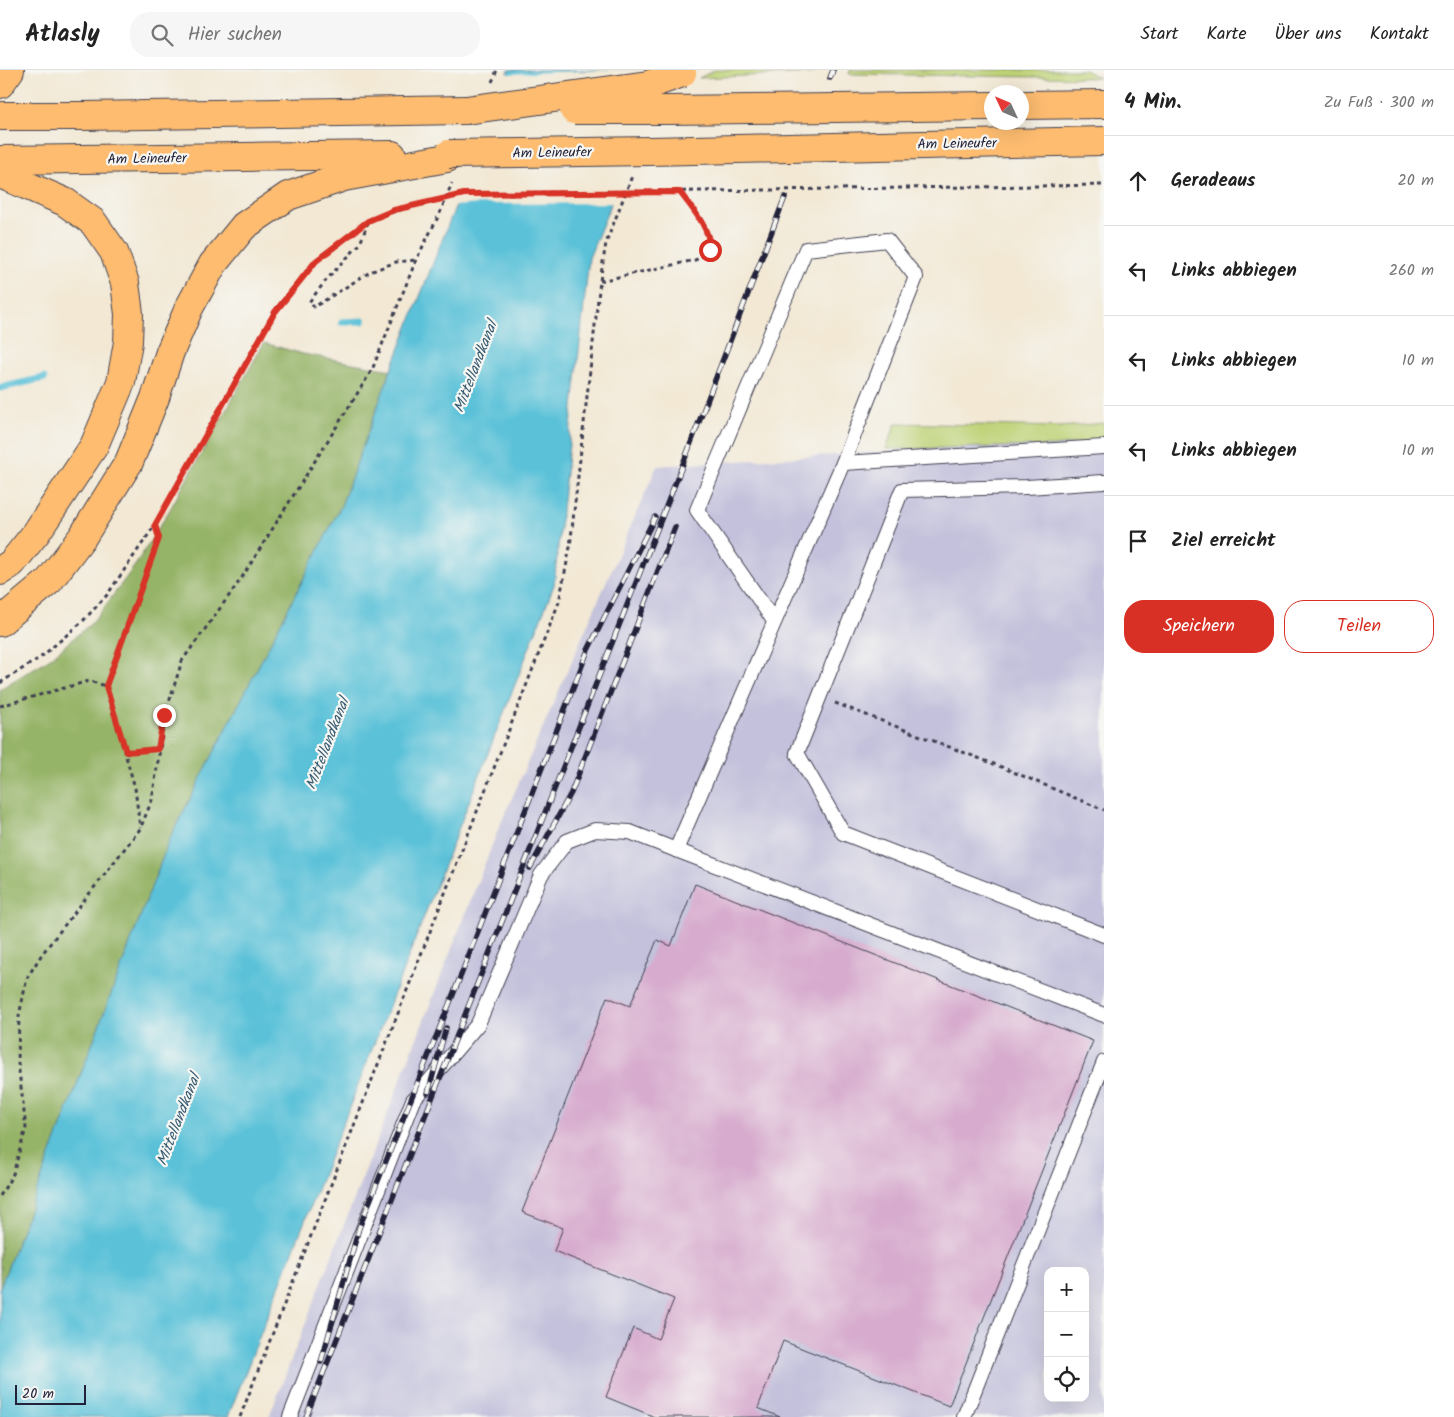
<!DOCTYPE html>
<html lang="de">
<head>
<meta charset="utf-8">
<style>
	:root { --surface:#fff; --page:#f6f6f6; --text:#222; --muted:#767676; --line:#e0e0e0; --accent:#d93025 }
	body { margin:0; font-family:Kalam,sans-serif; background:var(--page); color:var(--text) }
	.controls { position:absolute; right:15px; bottom:15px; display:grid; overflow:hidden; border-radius:10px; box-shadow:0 5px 20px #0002 }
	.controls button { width:45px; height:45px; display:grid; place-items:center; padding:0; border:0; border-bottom:1px solid var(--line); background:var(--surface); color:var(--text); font:25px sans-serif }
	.compass { position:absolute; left:984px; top:15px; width:45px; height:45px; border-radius:50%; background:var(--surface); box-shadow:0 5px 20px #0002; rotate:314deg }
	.scale { position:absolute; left:15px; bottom:12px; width:71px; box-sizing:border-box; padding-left:5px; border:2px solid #22223b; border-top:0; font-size:14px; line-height:18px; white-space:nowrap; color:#22223b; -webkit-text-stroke:4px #f6f6f2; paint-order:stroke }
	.stop { position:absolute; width:15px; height:15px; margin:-11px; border:4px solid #d93025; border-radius:50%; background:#fff }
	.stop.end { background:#d93025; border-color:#fff; box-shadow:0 1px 5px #0008 }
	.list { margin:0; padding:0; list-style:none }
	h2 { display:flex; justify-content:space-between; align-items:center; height:65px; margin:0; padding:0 20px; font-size:21px }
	h2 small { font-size:16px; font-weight:400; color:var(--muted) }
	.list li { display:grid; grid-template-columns:32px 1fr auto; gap:15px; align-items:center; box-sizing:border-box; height:90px; padding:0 20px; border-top:1px solid var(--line) }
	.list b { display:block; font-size:19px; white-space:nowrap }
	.list em { font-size:16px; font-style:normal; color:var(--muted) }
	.actions { display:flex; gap:10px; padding:15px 20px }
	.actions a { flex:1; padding:11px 0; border:1px solid var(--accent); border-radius:20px; text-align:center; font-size:18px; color:var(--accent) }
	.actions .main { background:var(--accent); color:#fff }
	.icon { flex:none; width:28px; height:28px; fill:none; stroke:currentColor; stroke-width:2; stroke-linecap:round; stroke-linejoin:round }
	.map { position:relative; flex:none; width:1104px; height:1347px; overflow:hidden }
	header { display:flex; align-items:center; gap:30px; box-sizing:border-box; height:70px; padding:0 25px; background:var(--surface); border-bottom:1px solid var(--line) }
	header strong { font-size:24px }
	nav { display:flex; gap:28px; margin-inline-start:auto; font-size:18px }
	.search { width:350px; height:45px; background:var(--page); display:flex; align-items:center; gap:12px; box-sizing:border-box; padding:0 18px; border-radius:20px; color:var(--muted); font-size:19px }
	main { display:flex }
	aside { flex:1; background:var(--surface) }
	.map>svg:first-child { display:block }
</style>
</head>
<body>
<header>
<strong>Atlasly</strong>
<div class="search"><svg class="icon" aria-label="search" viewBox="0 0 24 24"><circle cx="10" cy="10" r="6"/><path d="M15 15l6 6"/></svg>Hier suchen</div>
<nav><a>Start</a><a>Karte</a><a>Über uns</a><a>Kontakt</a></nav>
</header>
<main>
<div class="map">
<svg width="1104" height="1347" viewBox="0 0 1104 1347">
	<rect width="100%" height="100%" fill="#f6f6f2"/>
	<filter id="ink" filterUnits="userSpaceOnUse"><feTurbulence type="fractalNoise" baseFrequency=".02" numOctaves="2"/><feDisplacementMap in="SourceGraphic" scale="10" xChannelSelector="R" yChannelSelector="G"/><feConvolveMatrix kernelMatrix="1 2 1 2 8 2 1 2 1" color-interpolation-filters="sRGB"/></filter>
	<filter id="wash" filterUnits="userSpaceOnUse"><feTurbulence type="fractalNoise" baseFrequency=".0096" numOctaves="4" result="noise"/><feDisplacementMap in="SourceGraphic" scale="20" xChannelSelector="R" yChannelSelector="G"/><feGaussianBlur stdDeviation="1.12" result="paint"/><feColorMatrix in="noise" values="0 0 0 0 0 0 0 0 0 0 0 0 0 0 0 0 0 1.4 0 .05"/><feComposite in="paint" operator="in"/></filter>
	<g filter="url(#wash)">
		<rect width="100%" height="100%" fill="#f2e8d4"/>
		<path fill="#c3c1db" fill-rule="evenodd" d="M1104 368V1347H269L498 760 657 396ZM1048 1201H1085V1328H1048Z"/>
		<g fill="#bed276" stroke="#707a58">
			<path d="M715 0H814L813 3 699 8Z"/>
			<path d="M850 0H1085L1099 8 849 4Z"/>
			<path d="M896 353 1060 357 1104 353V371L1052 376 886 379Z"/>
		</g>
		<path fill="#96b467" stroke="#5c6b51" d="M264 273 303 284 391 300 341 436 170 768 0 1218V619L49 589 94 551 136 494 169 441Z"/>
		<path fill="#5ac1d8" stroke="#3e728a" d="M509 0H665L589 188 554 515 228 1347H0V1218L170 768 341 436 391 300Z"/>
		<path fill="#f2e8d4" d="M609 0H668L614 133 478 134 453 136 505 4Z"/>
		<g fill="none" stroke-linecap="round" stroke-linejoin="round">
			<g stroke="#5ac1d8" stroke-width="7">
				<path d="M342 252 363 251"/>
				<path d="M0 318 44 308"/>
			</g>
		</g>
		<g id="blocks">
			<path fill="#d7abce" d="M695 814 1093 971 949 1336 783 1271 758 1338 780 1347H655L606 1327 633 1258 658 1269 674 1229 554 1181 563 1158 522 1142 607 927 630 936 657 870 671 876Z"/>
		</g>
	</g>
	<g filter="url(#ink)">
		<use href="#blocks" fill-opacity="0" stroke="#414052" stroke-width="1"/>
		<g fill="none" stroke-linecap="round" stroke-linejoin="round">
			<g stroke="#414052" stroke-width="16">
				<g id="lane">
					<path d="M1104 377 843 393 676 780 1104 945"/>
					<path d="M1104 412 1027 417 902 420 797 683 843 763 1104 865"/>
					<path d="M774 551 697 440 806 179 887 170 916 207 843 393"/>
					<path d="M290 1347 413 1030 478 954 541 805 567 771 595 760 630 762 676 780"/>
					<path d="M964 1347 1104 992"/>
				</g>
			</g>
			<g stroke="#414052" stroke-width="30">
				<g id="highway">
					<path d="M0 14 10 0"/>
					<path d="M1022 35 1104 34"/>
					<path d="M668 40 992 36"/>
					<path d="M0 46H82L466 40"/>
					<path d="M650 81 1104 71"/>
					<path d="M0 90 392 85"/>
					<path d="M0 104 65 132 93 152 114 182 125 213 129 244 128 272 121 312 94 376 36 463 12 493 0 501"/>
					<path d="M0 552 49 511 83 466 129 392 155 328 170 282 189 238 213 194 244 156 288 126 344 107 447 88"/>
				</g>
			</g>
			<g stroke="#414052" stroke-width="3" stroke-dasharray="4 4" stroke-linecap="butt">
				<path d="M492 12 497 0"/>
				<path d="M634 122 1104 115"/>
				<path d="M368 152 360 174 328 208 309 232 314 237 370 202 396 192 416 190"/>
				<path d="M600 211 695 190C730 177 692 139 680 122"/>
				<path d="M0 613 41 587 82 552 107 525 155 455 275 241 316 191 368 151 394 141 430 132"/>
				<path d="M106 616 159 468 155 455"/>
				<path d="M835 633 999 696 1104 740"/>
				<path d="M0 636 89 611 106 616 135 718 140 758"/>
				<path d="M126 682 159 679"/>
				<path d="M0 1126 13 1104 26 1058 18 993 19 946 27 908 42 884 140 759 152 730 165 645 182 591 241 509 372 300 416 190 440 143 452 113"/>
				<path d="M240 1347 559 532 570 477 600 211 606 173 632 106"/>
			</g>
			<use href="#lane" stroke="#fff" stroke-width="14"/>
			<use href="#highway" stroke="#fdbc70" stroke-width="28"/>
			<g stroke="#22223b" stroke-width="5.5">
				<g id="rail">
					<path d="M830 8 833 0"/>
					<path d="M530 798 571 723 675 457"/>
					<path d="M428 1023 446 958"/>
					<path d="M321 1292 359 1158 461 905 588 580 655 447"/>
					<path d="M306 1347 686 386 785 127"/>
				</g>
			</g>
			<use href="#rail" stroke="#f6f6f2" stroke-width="4" stroke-dasharray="11" stroke-linecap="butt"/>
			<g stroke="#414052" stroke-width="30" stroke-linecap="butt">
				<g id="highway-bridge">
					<path d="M466 40 648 15 682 3"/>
					<path d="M574 40H668"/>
					<path d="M449 84 650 81"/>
				</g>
			</g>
			<path stroke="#414052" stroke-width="3" stroke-dasharray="4 4" stroke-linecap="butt" d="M430 132 464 124 634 122"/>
			<use href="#highway-bridge" stroke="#fdbc70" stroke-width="28"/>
		</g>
	</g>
	<g fill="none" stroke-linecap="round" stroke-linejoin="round" filter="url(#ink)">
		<path stroke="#d93025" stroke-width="6" d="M164 645 158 679 126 682 106 616 159 468 155 455 275 242 316 191 368 151 394 140 464 124 680 122C692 139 710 157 710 180"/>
	</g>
	<g text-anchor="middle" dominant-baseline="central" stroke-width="4.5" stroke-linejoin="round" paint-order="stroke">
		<g font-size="14" fill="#22223b" stroke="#f6f6f2">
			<text transform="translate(957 74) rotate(-1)">Am Leineufer</text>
			<text transform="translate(552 83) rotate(-1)">Am Leineufer</text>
			<text transform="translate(147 89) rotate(-1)">Am Leineufer</text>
		</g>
		<g font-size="15" font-style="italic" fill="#365a72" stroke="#f6f6f2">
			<text transform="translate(476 297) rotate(-69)">Mittellandkanal</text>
			<text transform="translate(328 674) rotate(-69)">Mittellandkanal</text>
			<text transform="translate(179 1050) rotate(-69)">Mittellandkanal</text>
		</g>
	</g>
</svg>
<div class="controls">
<button>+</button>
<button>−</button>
<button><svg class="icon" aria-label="locate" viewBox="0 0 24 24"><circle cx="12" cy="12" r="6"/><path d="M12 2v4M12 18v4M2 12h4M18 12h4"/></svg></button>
</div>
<svg class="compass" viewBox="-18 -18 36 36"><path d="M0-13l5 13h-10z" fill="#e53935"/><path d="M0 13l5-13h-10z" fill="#767676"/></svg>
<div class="scale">20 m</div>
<div class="stop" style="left:710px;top:180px"></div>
<div class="stop end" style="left:164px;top:645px"></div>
</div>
<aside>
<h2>4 Min.<small>Zu Fuß · 300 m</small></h2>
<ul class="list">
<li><svg class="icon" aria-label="ahead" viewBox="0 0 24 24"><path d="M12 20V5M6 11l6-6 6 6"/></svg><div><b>Geradeaus</b></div><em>20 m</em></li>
<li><svg class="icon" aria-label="left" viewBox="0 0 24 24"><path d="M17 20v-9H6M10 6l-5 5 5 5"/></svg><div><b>Links abbiegen</b></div><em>260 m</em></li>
<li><svg class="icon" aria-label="left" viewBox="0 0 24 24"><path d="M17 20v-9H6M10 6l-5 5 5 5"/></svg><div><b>Links abbiegen</b></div><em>10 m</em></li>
<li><svg class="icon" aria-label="left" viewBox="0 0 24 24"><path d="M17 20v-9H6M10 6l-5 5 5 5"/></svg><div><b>Links abbiegen</b></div><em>10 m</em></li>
<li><svg class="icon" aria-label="arrive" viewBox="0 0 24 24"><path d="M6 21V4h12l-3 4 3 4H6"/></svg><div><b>Ziel erreicht</b></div></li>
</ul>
<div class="actions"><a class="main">Speichern</a><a>Teilen</a></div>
</aside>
</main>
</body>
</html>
